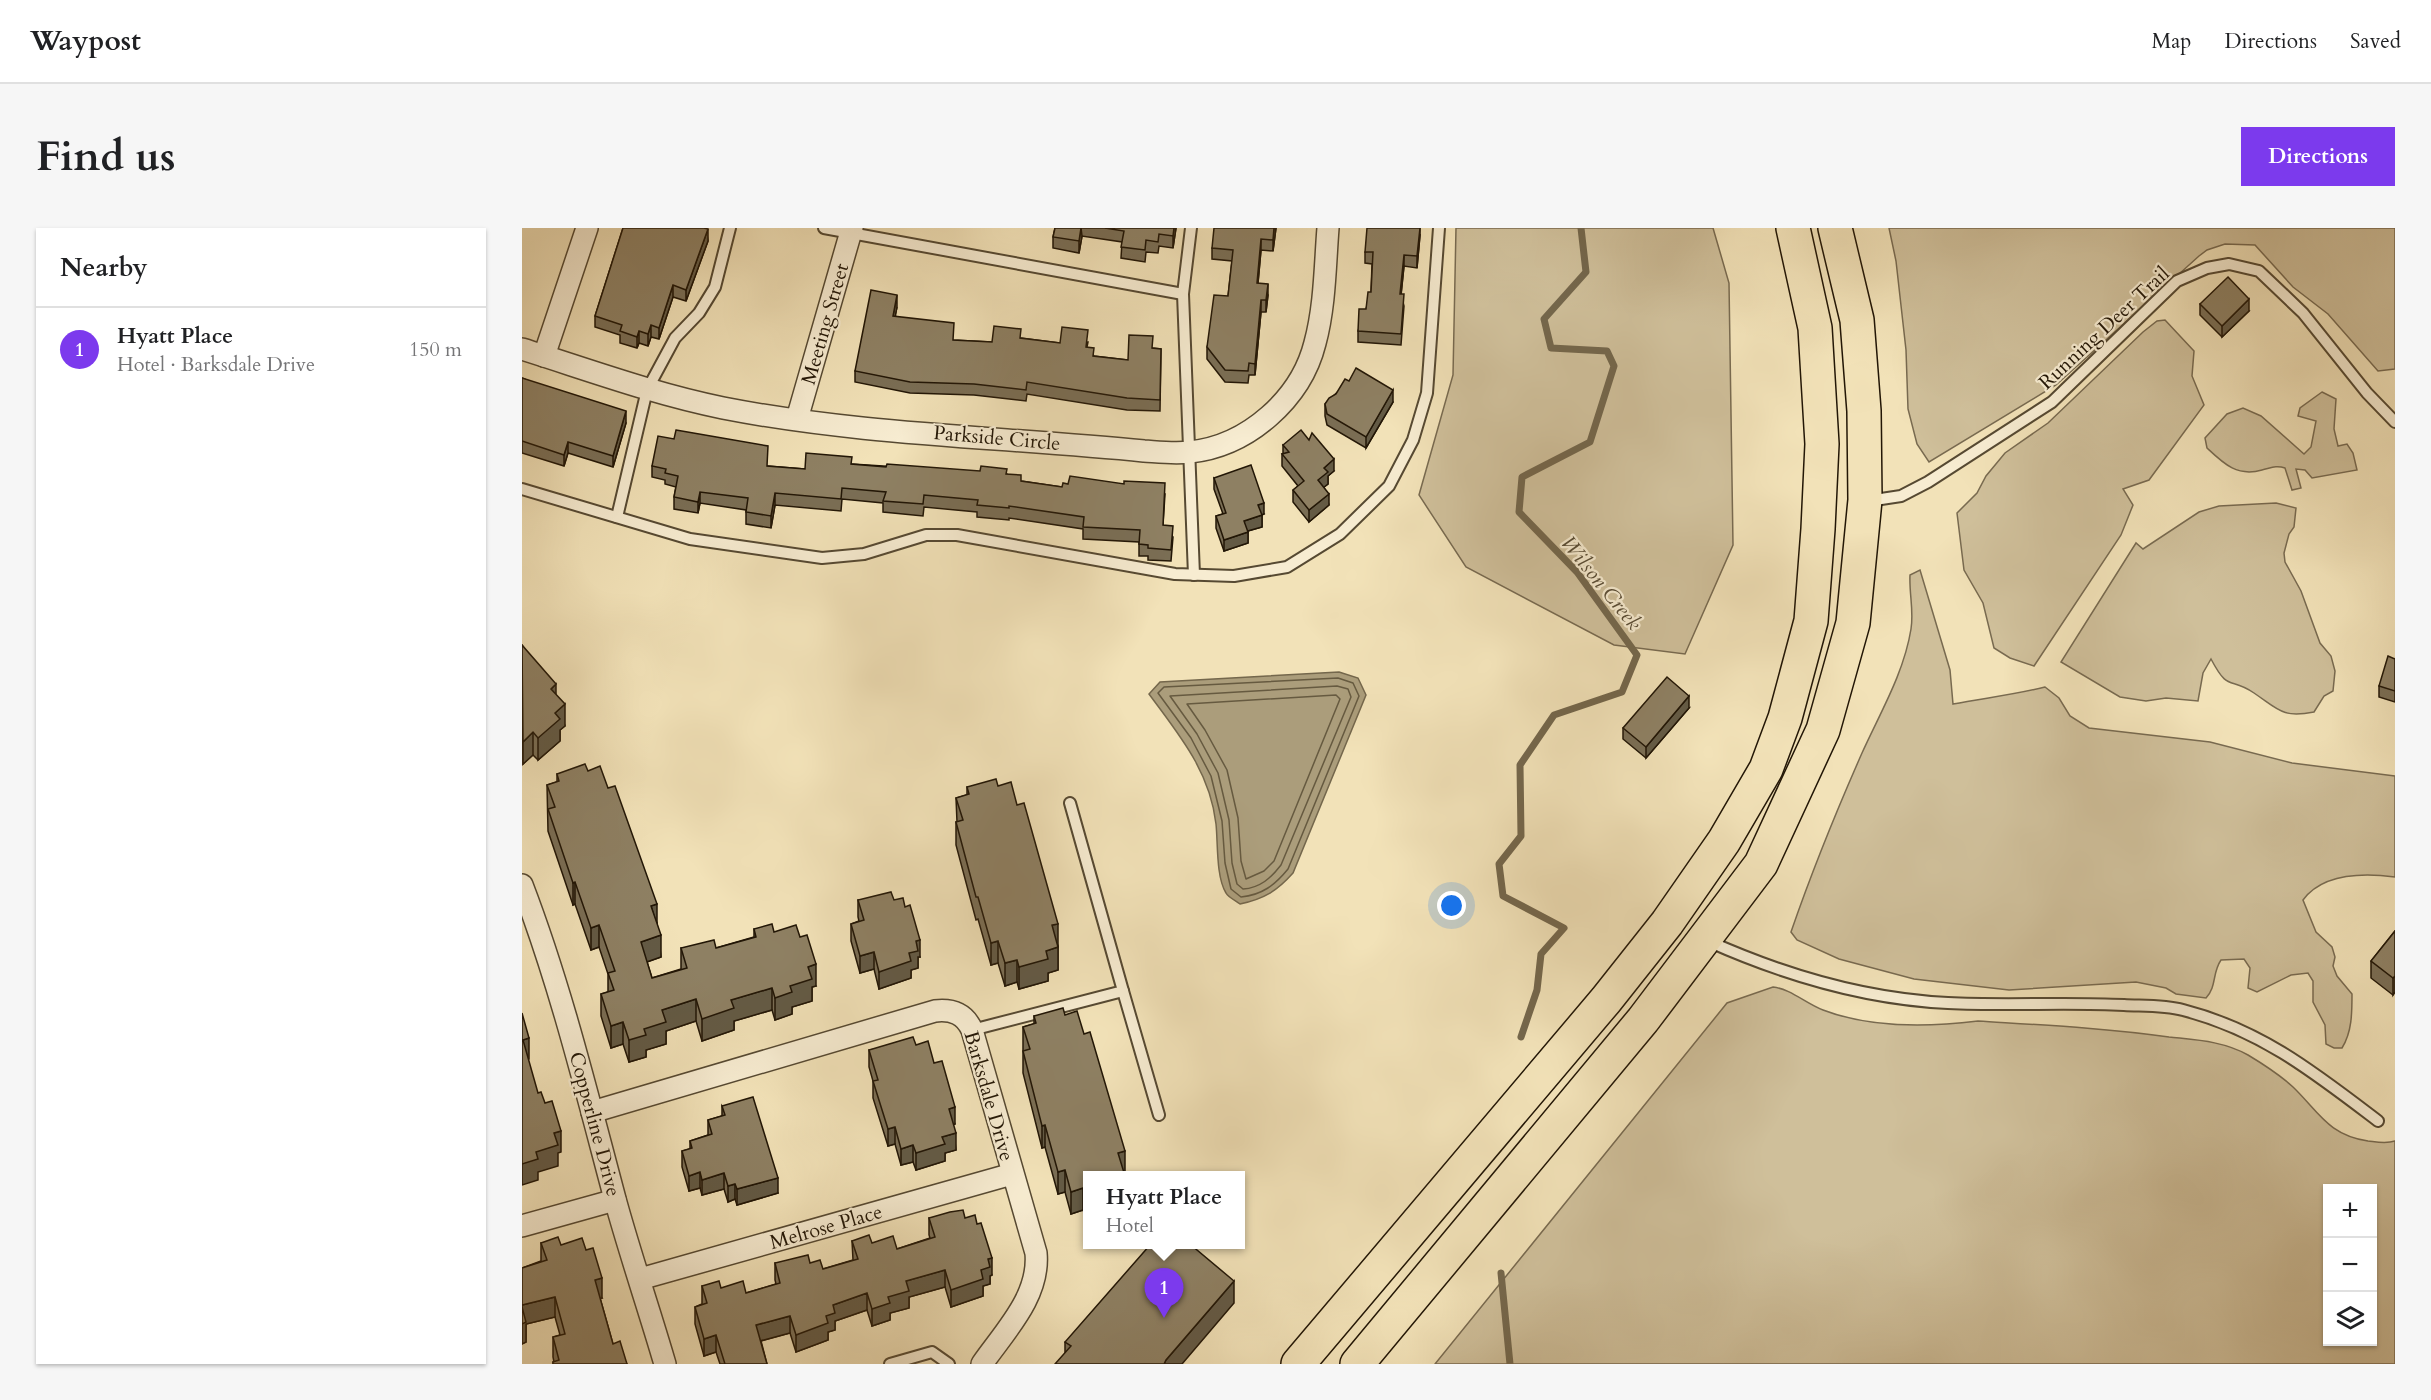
<!DOCTYPE html>
<html lang="en">
<head>
<meta charset="utf-8">
<style>
	:root { --surface:#fff; --page:#f6f6f6; --text:#202124; --muted:#757577; --line:#e0e0e0; --accent:#7c3aed }
	body { margin:0; font-family:Cardo,serif; background:var(--page); color:var(--text) }
	.controls { position:absolute; right:18px; bottom:18px; display:grid; overflow:hidden; border-radius:0px; box-shadow:0 2px 4px #0004 }
	.controls button { width:54px; height:54px; display:grid; place-items:center; padding:0; border:0; border-bottom:2px solid var(--line); background:var(--surface); color:var(--text); font:30px sans-serif }
	.you { position:absolute; left:930px; top:678px; width:21px; height:21px; margin:-15px; border:4px solid #fff; border-radius:50%; background:#1a73e8; box-shadow:0 0 0 9px #1a73e833 }
	.badge { display:grid; place-items:center; width:39px; height:39px; border-radius:50%; background:var(--accent); color:#fff; font-size:20px; font-weight:700 }
	.pin { position:absolute; translate:-50% -50px; filter:drop-shadow(0 2px 3px #0008) }
	.pin::after { content:''; position:absolute; top:32px; width:21px; height:18px; background:inherit; clip-path:polygon(0 0,100% 0,50% 100%) }
	.popup { position:absolute; left:561px; top:943px; width:162px; height:78px; box-sizing:border-box; display:grid; place-content:center; border-radius:0px; background:var(--surface); filter:drop-shadow(0 2px 4px #0005); font-size:20px; white-space:nowrap; color:var(--muted) }
	.popup b { font-size:22px; color:var(--text) }
	.popup::after { content:''; position:absolute; left:50%; top:100%; margin-left:-12px; border:12px solid transparent; border-top-color:var(--surface) }
	.list { margin:0; padding:0; list-style:none }
	h2 { display:flex; justify-content:space-between; align-items:center; height:78px; margin:0; padding:0 24px; font-size:26px }
	h2 small { font-size:20px; font-weight:400; color:var(--muted) }
	.list li { display:grid; grid-template-columns:39px 1fr auto; gap:18px; align-items:center; box-sizing:border-box; height:84px; padding:0 24px; border-top:2px solid var(--line) }
	.list b { display:block; font-size:22px; white-space:nowrap }
	.list p { margin:0; font-size:20px; white-space:nowrap; color:var(--muted) }
	.list em { font-size:20px; font-style:normal; color:var(--muted) }
	.icon { flex:none; width:33px; height:33px; fill:none; stroke:currentColor; stroke-width:2; stroke-linecap:round; stroke-linejoin:round }
	.map { position:relative; flex:none; width:1873px; height:1136px; overflow:hidden; border-radius:0px }
	header { display:flex; align-items:center; gap:36px; box-sizing:border-box; height:84px; padding:0 30px; background:var(--surface); border-bottom:2px solid var(--line) }
	header strong { font-size:28px }
	nav { display:flex; gap:33px; margin-inline-start:auto; font-size:21px }
	.intro { display:flex; align-items:center; justify-content:space-between; box-sizing:border-box; height:144px; padding:0 36px }
	h1 { margin:0; font-size:42px }
	.button { padding:15px 27px; border-radius:0px; background:var(--accent); color:#fff; font-size:21px; font-weight:700 }
	main { display:flex; gap:36px; padding:0 36px }
	aside { flex:1; background:var(--surface); border-radius:0px; box-shadow:0 2px 4px #0004 }
	.map>svg:first-child { display:block }
</style>
</head>
<body>
<header>
<strong>Waypost</strong>
<nav><a>Map</a><a>Directions</a><a>Saved</a></nav>
</header>
<div class="intro"><h1>Find us</h1><a class="button">Directions</a></div>
<main>
<aside>
<h2>Nearby<small></small></h2>
<ul class="list">
<li><span class="badge">1</span><div><b>Hyatt Place</b><p>Hotel · Barksdale Drive</p></div><em>150 m</em></li>
</ul>
</aside>
<div class="map">
<svg width="1873" height="1136" viewBox="0 0 1873 1136">
	<rect width="100%" height="100%" fill="#f2e2b8"/>
	<filter id="stains"><feTurbulence type="fractalNoise" baseFrequency=".00333" numOctaves="4"/><feColorMatrix values="0 0 0 0 .2 0 0 0 0 .09 0 0 0 0 .02 0 0 0 .5 -.17"/></filter>
	<radialGradient id="worn" r=".72"><stop offset=".6" stop-color="#630" stop-opacity="0"/><stop offset="1" stop-color="#630" stop-opacity=".3"/></radialGradient>
	<g fill="#cfbf9a" stroke="#786a50" stroke-width="1.5" fill-rule="evenodd">
		<path d="M934 0H1191L1207 55 1211 317 1163 426 1092 417 944 339 897 267 931 147Z"/>
		<path d="M1367 0H1873V141L1856 143 1806 86 1771 59 1733 17 1703 16 1685 22 1677 28 1534 157 1407 234 1395 216 1386 181 1384 122 1374 33Z"/>
		<path d="M1643 92 1672 123 1670 148 1682 177 1627 252 1601 261 1611 277 1599 307 1512 438 1488 430 1472 420 1461 375 1442 342 1435 285 1455 265 1464 248 1483 225 1526 195 1621 104 1635 93Z"/>
		<path d="M1800 164 1814 171 1812 201 1816 218 1825 216 1831 225 1835 242 1790 250 1783 242 1774 241 1779 260 1770 262 1763 240C1754 237 1749 240 1740 242 1715 249 1702 236 1685 220L1683 210 1705 186 1721 180 1739 188 1782 226 1789 219 1794 193 1776 188 1778 180Z"/>
		<path d="M1754 275 1774 280 1772 299 1767 306 1762 325 1763 334 1779 363 1798 415 1809 428 1813 443 1811 463 1802 468 1792 484C1760 490 1757 482 1732 465 1707 448 1707 465 1689 431L1681 445 1676 473 1644 470 1624 473 1598 469 1539 434 1614 315 1621 321 1677 284 1697 278Z"/>
		<path d="M1398 342 1428 442 1431 476C1462 470 1492 467 1523 459L1537 470 1548 488 1567 500 1688 514 1770 535 1873 548V649C1842 645 1801 645 1781 672L1794 704 1810 719 1813 729 1811 738 1815 748 1830 766C1830 785 1830 804 1820 820H1812L1804 816 1803 797 1791 774V753L1786 745 1769 747 1735 764 1726 760 1728 740 1722 731 1699 732C1690 745 1695 758 1684 770L1654 766 1644 760 1614 754 1487 762 1392 751 1317 731 1275 712 1269 704C1290 643 1314 584 1340 525 1358 485 1382 445 1389 401 1392 383 1387 365 1388 347Z"/>
		<path d="M1251 759C1269 761 1283 775 1301 782 1348 800 1407 799 1456 793 1520 797 1584 800 1647 809 1674 812 1701 813 1726 827 1741 836 1758 847 1771 859 1797 884 1806 907 1846 913 1855 914 1864 916 1873 913V1136H913L1205 775ZM1806 960H1850V1114H1806Z"/>
	</g>
	<path fill="#ab9d7b" stroke="#74674c" stroke-width="1.5" d="M817 444 836 450 844 467 771 645C755 663 742 671 718 676 714 673 706 669 704 665 694 649 696 615 694 596 688 543 657 507 627 466L638 454Z"/>
	<g fill="none" stroke-linecap="round" stroke-linejoin="round">
		<g stroke="#665a40" stroke-width="1.5">
			<path d="M816 450 831 455 837 468 766 641C753 657 740 667 719 669L709 661 703 635 700 593 689 548 669 510 636 465 642 459Z"/>
			<path d="M815 458 826 461 829 469 759 637C749 650 738 660 721 661L715 656 710 635 707 592 696 545 675 506 648 468Z"/>
			<path d="M814 467 818 471 752 633 742 643 724 651 719 633 716 590 705 542 683 502 665 476Z"/>
		</g>
		<g stroke="#74674c" stroke-width="7">
			<path d="M999 809 1015 762 1019 726 1042 700 981 668 977 636 999 608 998 537 1032 487 1100 464 1115 427 1055 344 997 284 1000 249 1068 214 1092 138 1085 123 1029 120 1022 91 1064 44 1059 0"/>
			<path d="M979 1045 988 1136"/>
		</g>
		<g stroke="#564932" stroke-width="14">
			<g id="service">
				<path d="M302 0 661 66"/>
				<path d="M669 0 661 66 672 347"/>
				<path d="M0 261 168 311 300 330 342 326 404 307H435L653 346 712 348 765 339 818 306 867 258 891 212 905 165 917 0"/>
				<path d="M1346 273 1379 268 1406 254 1530 174 1655 53 1685 40 1707 36 1737 43 1781 85 1845 165 1873 194"/>
				<path d="M95 289 125 162 153 110 177 85 193 59 208 0"/>
				<path d="M1186 713C1262 747 1342 771 1426 775 1485 778 1543 774 1602 777 1621 778 1643 777 1661 782 1739 802 1793 845 1856 893"/>
				<path d="M601 763 637 887"/>
				<path d="M450 802 601 763 548 575"/>
				<path d="M368 1136 410 1124 427 1136"/>
			</g>
		</g>
		<g stroke="#564932" stroke-width="24">
			<g id="minor">
				<path d="M0 121C67 142 132 166 201 180 339 207 482 209 622 223 637 224 653 226 668 224 726 218 779 171 793 115 803 78 803 38 806 0"/>
				<path d="M22 128 65 0"/>
				<path d="M275 191 330 0"/>
				<path d="M0 657C39 759 65 866 93 971 108 1026 127 1081 143 1136"/>
				<path d="M70 884 413 783C430 781 443 786 450 802L514 1025C518 1068 483 1103 460 1136"/>
				<path d="M0 998 93 972"/>
				<path d="M118 1051 490 946"/>
			</g>
		</g>
		<g stroke="#221606" stroke-width="36">
			<g id="trunk">
				<path d="M776 1136 1084 772 1145 695 1202 613 1244 541 1263 490 1289 393 1296 301 1300 216 1293 100 1271 0"/>
				<path d="M835 1136 1121 792 1239 636 1301 502 1331 395 1343 272 1342 183 1335 92 1313 0"/>
			</g>
		</g>
		<use href="#service" stroke="#f7ecd1" stroke-width="10"/>
		<use href="#minor" stroke="#f7ecd1" stroke-width="21"/>
		<use href="#trunk" stroke="#f2e2b8" stroke-width="33"/>
	</g>
	<g fill="#7a6e55" stroke="#221606" stroke-width="1.5">
		<path d="M101 0H184L186 13 164 73 151 69 137 111 129 109 126 118 117 115 115 120 98 115V107L73 99V88Z"/>
		<path d="M533 0H654L651 20 637 18 636 25 624 24 623 34 599 30 600 14 560 8 557 25 531 20V9Z"/>
		<path d="M754 0 751 23 739 22 736 55 746 67 744 84H739L733 147H727L726 155 703 154 685 131V119L706 68 710 33 690 31V20Z"/>
		<path d="M898 7 895 40 882 38 879 66 882 78 879 117 836 114V103L844 81 849 64 850 36 843 35V24Z"/>
		<path d="M1678 76 1727 83 1700 109 1678 87Z"/>
		<path d="M375 79 373 88 431 112 470 114 499 110 538 115 566 114 565 119 572 128 606 132 630 120 639 121 638 183 605 182 505 166 504 173 452 167 388 165 333 154V143Z"/>
		<path d="M0 150 104 195 91 239 46 225 42 238 0 225Z"/>
		<path d="M827 153 871 174 844 220 805 197 803 188V176Z"/>
		<path d="M761 217 812 243 806 248V256L802 259 807 277 787 294 771 274V262L776 258 760 238V226H761Z"/>
		<path d="M330 236 485 246 499 253 540 259 643 266 641 297 651 309 649 333 626 332V328H617V314L561 311V301L487 290V292L455 289V284L402 279 401 288 361 284V275L320 271 319 283 253 277 249 300 224 296V282L178 275 176 285 152 281V269L154 259 143 256V252L130 249V238H246L283 241Z"/>
		<path d="M692 250 742 286 740 287V299L726 303V315L702 323 694 300V288L701 286 692 261Z"/>
		<path d="M0 417 34 467 43 498 38 502V513L16 532 11 527 1 536Z"/>
		<path d="M1873 431V474L1857 469V458Z"/>
		<path d="M1167 480 1124 530 1101 511V500Z"/>
		<path d="M66 543 135 695 139 729 125 734 130 750 159 741V720H194L232 709V701L252 704 294 758 290 759V773L270 779V786L253 792 250 782 212 793V802L180 813 174 793 144 803V816L124 822V829L107 834 101 816 89 820 79 788V766L86 764V746L77 719 69 722 53 676 51 677 26 603 25 557 35 554V546Z"/>
		<path d="M476 558 536 718V742L526 745V753L497 761 495 754 483 758 476 735 469 737 456 691 454 692 434 617V594H435L434 570 445 567V559Z"/>
		<path d="M336 672H372L398 729H396V740L389 742V750L357 761 352 741 338 745 329 713V696L337 693 336 689Z"/>
		<path d="M1873 703V764L1871 767 1849 750V733Z"/>
		<path d="M543 787 603 945 564 990 561 982 549 986 543 964 536 966 523 919 520 920 501 845V799L512 796V788Z"/>
		<path d="M394 817 433 896 431 897 434 922 423 925V933L394 942 391 934 379 937 373 916 366 918 351 870V853L347 839V822Z"/>
		<path d="M200 878 256 965 215 977 213 971 206 974 202 961 180 967 178 960 167 963 160 939V923L168 921V913L186 907V892L200 888Z"/>
		<path d="M407 990H443L470 1047 468 1048V1056L461 1058V1068L429 1079 423 1059 387 1069V1080L368 1085V1092L350 1098 345 1082 313 1093V1102L306 1104V1112L274 1124 268 1105 239 1113 245 1136H198L194 1124 182 1128 173 1096V1079L180 1076V1058L199 1060 224 1065 254 1056 253 1052V1035H288L301 1041 331 1032 330 1013 350 1015 375 1021 408 1010 407 1007Z"/>
		<path d="M19 1015 39 1017 80 1070H78L91 1116 105 1136H31V1134H32L31 1129V1109L38 1107 33 1089 4 1096V1114L0 1116V1040L19 1033Z"/>
		<path d="M712 1075 543 1124V1114Z"/>
	</g>
	<g fill="#635a45" stroke="#221606" stroke-width="1.5">
		<path d="M559 0 560 8 557 25V13Z"/>
		<path d="M652 0H654L651 20V8Z"/>
		<path d="M752 0H754L751 23V12Z"/>
		<path d="M898 0V7L895 40V28Z"/>
		<path d="M186 1V13L164 73V62Z"/>
		<path d="M739 11V22L735 66V55Z"/>
		<path d="M882 27V38L878 78V66Z"/>
		<path d="M746 56V67L744 84V72Z"/>
		<path d="M151 57V69L137 111V100Z"/>
		<path d="M375 67V79L371 100V88Z"/>
		<path d="M1727 71V83L1700 109V98Z"/>
		<path d="M739 72V84L733 147V136Z"/>
		<path d="M129 97V109L126 118V106Z"/>
		<path d="M117 103V115L115 120V109Z"/>
		<path d="M871 162V174L844 220V209Z"/>
		<path d="M104 183V195L91 239V228Z"/>
		<path d="M46 214V225L42 238V227Z"/>
		<path d="M812 231V243L806 248V256L796 264V252L802 240Z"/>
		<path d="M178 264V275L176 285V274Z"/>
		<path d="M253 265V277L249 300V288Z"/>
		<path d="M807 266V277L787 294V282Z"/>
		<path d="M742 275V286L736 288V277Z"/>
		<path d="M740 287V299L722 304V293Z"/>
		<path d="M726 304V315L702 323V312Z"/>
		<path d="M34 456V478L29 461Z"/>
		<path d="M1167 468V480L1124 530V519Z"/>
		<path d="M43 476V498L38 502V513L16 532V510L33 485Z"/>
		<path d="M11 504V527L1 536V514Z"/>
		<path d="M53 654V676L51 677V655Z"/>
		<path d="M135 676V698L129 678Z"/>
		<path d="M536 696V718L530 719V697Z"/>
		<path d="M77 697V719L69 722V700Z"/>
		<path d="M139 707V729L119 736V714Z"/>
		<path d="M398 712V729H396V740L389 742V750L357 761V744L387 725 394 713Z"/>
		<path d="M476 713V735L469 737V715Z"/>
		<path d="M536 719V742L526 745V753L497 761V739L524 723Z"/>
		<path d="M352 724V741L338 745V728Z"/>
		<path d="M495 732V754L483 758V735Z"/>
		<path d="M294 736V758L290 759V773L270 779V786L253 792V770L268 758 286 739Z"/>
		<path d="M1873 748V764L1871 767V750Z"/>
		<path d="M250 760V782L212 793V802L180 813V791L209 772Z"/>
		<path d="M174 771V793L144 803V816L124 822V829L107 834V812L122 801 140 782Z"/>
		<path d="M101 794V816L89 820V798Z"/>
		<path d="M7 810V831L1 833V812Z"/>
		<path d="M433 879V896L427 898V881Z"/>
		<path d="M523 897V919L520 920V898Z"/>
		<path d="M373 899V916L366 918V901Z"/>
		<path d="M39 903V924L36 925V938L16 944V952L0 957V936L14 924 32 905Z"/>
		<path d="M434 905V922L423 925V933L394 942V925L420 909Z"/>
		<path d="M391 917V934L379 937V921Z"/>
		<path d="M603 923V945L596 947V925Z"/>
		<path d="M543 942V964L536 966V944Z"/>
		<path d="M178 944V960L167 963V948Z"/>
		<path d="M202 945V961L180 967V952Z"/>
		<path d="M256 950V965L215 977V961Z"/>
		<path d="M213 956V971L206 974V958Z"/>
		<path d="M561 960V982L549 986V964Z"/>
		<rect x="564" y="968" width="2" height="22"/>
		<path d="M470 1030V1047L468 1048V1056L461 1058V1068L429 1079V1062L459 1042 466 1031Z"/>
		<path d="M423 1042V1059L387 1069V1080L368 1085V1092L350 1098V1081L384 1053Z"/>
		<path d="M80 1050V1070L73 1072V1052Z"/>
		<path d="M712 1053V1075L660 1136H642L644 1132Z"/>
		<path d="M345 1065V1082L313 1093V1102L306 1104V1112L274 1124V1107L304 1088 311 1077Z"/>
		<path d="M33 1069V1089L4 1096V1114L0 1116V1077Z"/>
		<path d="M268 1088V1105L234 1114V1097Z"/>
		<path d="M194 1107V1124L182 1128V1111Z"/>
	</g>
	<g fill="#8e8063" stroke="#221606" stroke-width="1.5">
		<path d="M101 0H182L186 1 164 62 151 57 137 100 129 97 126 106 117 103 115 109 98 103 100 97 73 88Z"/>
		<path d="M533 0H559L557 13 531 9Z"/>
		<path d="M583 0H652L651 8 637 6 636 14 624 12 623 22 599 19 602 3Z"/>
		<path d="M692 0H752L751 12 739 11 735 55 746 56 744 72H739L733 136 727 135 726 143 703 142 685 119 692 67 706 68 711 22 690 20Z"/>
		<path d="M845 0H898L895 28 882 27 878 66H882L879 106 836 103 837 81H844L846 64H849L851 24H843Z"/>
		<path d="M1706 49 1727 71 1700 98 1678 76Z"/>
		<path d="M349 62 375 67 371 88 432 95 431 112 470 114 472 98 499 101 498 110 538 115 540 99 566 102 564 119 572 120 571 128 606 132 607 107 631 108 630 120 639 121 638 172 605 170 505 154 504 162 452 156 388 154 333 143Z"/>
		<path d="M834 140 871 162 844 209 805 186 803 176 807 170 814 166 823 151 827 153Z"/>
		<path d="M0 150 104 183 91 228 46 214 42 227 0 213Z"/>
		<path d="M154 202 246 218 245 238 283 241 284 225 330 229 329 236 364 239 365 236 458 243 459 238 485 241 484 246 499 247V253L540 259 541 255 546 256 548 248 602 256V253L643 255 641 297 651 298 649 322 626 320V317L617 316 618 302 561 299 562 289 487 278V280L455 277 456 272 402 267 401 276 361 273 364 264 320 260 319 271 253 265 249 288 224 284 226 270 178 264 176 274 152 269 156 248 143 245 144 241 130 238 136 208 152 211Z"/>
		<path d="M779 202 787 212 790 205 812 231 802 240 806 244 796 252 807 266 787 282 771 262 782 253 760 226 767 224 761 217Z"/>
		<path d="M729 237 742 275 736 277 740 287 722 293 726 304 702 312 694 288 704 285 692 250Z"/>
		<path d="M0 417 34 456 29 461 43 476 33 485 38 491 16 510 11 504 1 514Z"/>
		<path d="M1866 428 1873 431V463L1857 458Z"/>
		<path d="M1145 449 1167 468 1124 519 1101 500Z"/>
		<path d="M63 536 66 543 78 538 86 560 93 558 135 676 129 678 139 707 119 714 130 750 165 740 159 720 192 712 194 720 234 709 232 701 250 696 252 704 274 697 278 709 285 707 294 736 286 739 290 751 268 758 270 764 253 770 250 760 209 772 212 780 180 791 174 771 140 782 144 794 122 801 124 807 107 812 101 794 89 798 79 766 92 762 86 745 93 743 77 697 69 700 53 654 51 655 26 581 33 579 25 557 37 553 35 546Z"/>
		<path d="M474 551 476 558 489 554 495 577 502 575 536 696 530 697 536 719 524 723 526 731 497 739 495 732 483 735 476 713 469 715 456 669H454L434 594 441 592 434 570 447 566 445 559Z"/>
		<path d="M369 664 372 672 381 670 383 679 388 677 398 712 394 713 396 723 387 725 389 733 357 744 352 724 338 728 329 696 342 692 336 672Z"/>
		<path d="M1873 703V748L1871 750 1849 733Z"/>
		<path d="M541 780 543 787 555 783 562 806 568 804 603 923 596 925 603 948H566V968H564L561 960 549 964 543 942 536 944 523 897 520 898 501 823 508 821 501 799 514 795 512 788Z"/>
		<path d="M0 785 7 810 1 812 16 865 19 864 23 875 30 873 39 903 32 905 36 917 14 924 16 931 0 936Z"/>
		<path d="M391 809 394 817 406 813 412 835 420 833 433 879 427 881 434 905 420 909 423 916 394 925 391 917 379 921 373 899 366 901 351 853 356 852 347 822Z"/>
		<path d="M231 869 256 950 215 961 213 956 206 958 202 945 180 952 178 944 167 948 160 923 170 920 168 913 190 906 186 892 203 887 200 878Z"/>
		<path d="M441 982 443 990 453 987 455 996 459 995 470 1030 466 1031 468 1039 459 1042 461 1051 429 1062 423 1042 384 1053 387 1063 366 1069 368 1075 350 1081 345 1065 311 1077 313 1085 304 1088 306 1095 274 1107 268 1088 234 1097 245 1136H203L194 1107 182 1111 173 1079 185 1075 180 1058 197 1053 199 1060 221 1053 224 1065 258 1055 253 1035 286 1027 288 1035 298 1032 301 1041 336 1031 330 1013 347 1007 350 1015 371 1008 375 1021 413 1009 407 990 428 984Z"/>
		<path d="M36 1009 39 1017 60 1010 64 1022 71 1020 80 1050 73 1052 91 1116 98 1113 105 1136H31V1134L37 1132 31 1109 43 1106 33 1069 0 1077V1040L25 1032 19 1015Z"/>
		<path d="M628 1017 633 1020 636 1017H669L712 1053 644 1132 642 1136H533L549 1118 543 1114Z"/>
		<path d="M0 1079 4 1094 0 1096Z"/>
	</g>
	<g text-anchor="middle" dominant-baseline="central" stroke-width="4.5" stroke-linejoin="round" paint-order="stroke">
		<g font-size="20" fill="#221606" stroke="#f7ecd1">
			<text transform="translate(303 96) rotate(-74)">Meeting Street</text>
			<text transform="translate(1582 100) rotate(-43)">Running Deer Trail</text>
			<text transform="translate(475 210) rotate(5)">Parkside Circle</text>
			<text transform="translate(467 868) rotate(74)">Barksdale Drive</text>
			<text transform="translate(73 896) rotate(75)">Copperline Drive</text>
			<text transform="translate(304 999) rotate(-16)">Melrose Place</text>
		</g>
		<g font-size="21" font-style="italic" fill="#594c35" stroke="#f7ecd1">
			<text transform="translate(1079 355) rotate(51)">Wilson Creek</text>
		</g>
	</g>
	<rect width="100%" height="100%" filter="url(#stains)"/>
	<rect width="100%" height="100%" fill="url(#worn)"/>
</svg>
<div class="controls">
<button>+</button>
<button>−</button>
<button><svg class="icon" aria-label="layers" viewBox="0 0 24 24"><path d="M12 4l9 5-9 5-9-5zM3 14l9 5 9-5"/></svg></button>
</div>
<div class="you"></div>
<div class="pin badge" style="left:642px;top:1090px">1</div>
<div class="popup"><b>Hyatt Place</b>Hotel</div>
</div>
</main>
</body>
</html>
